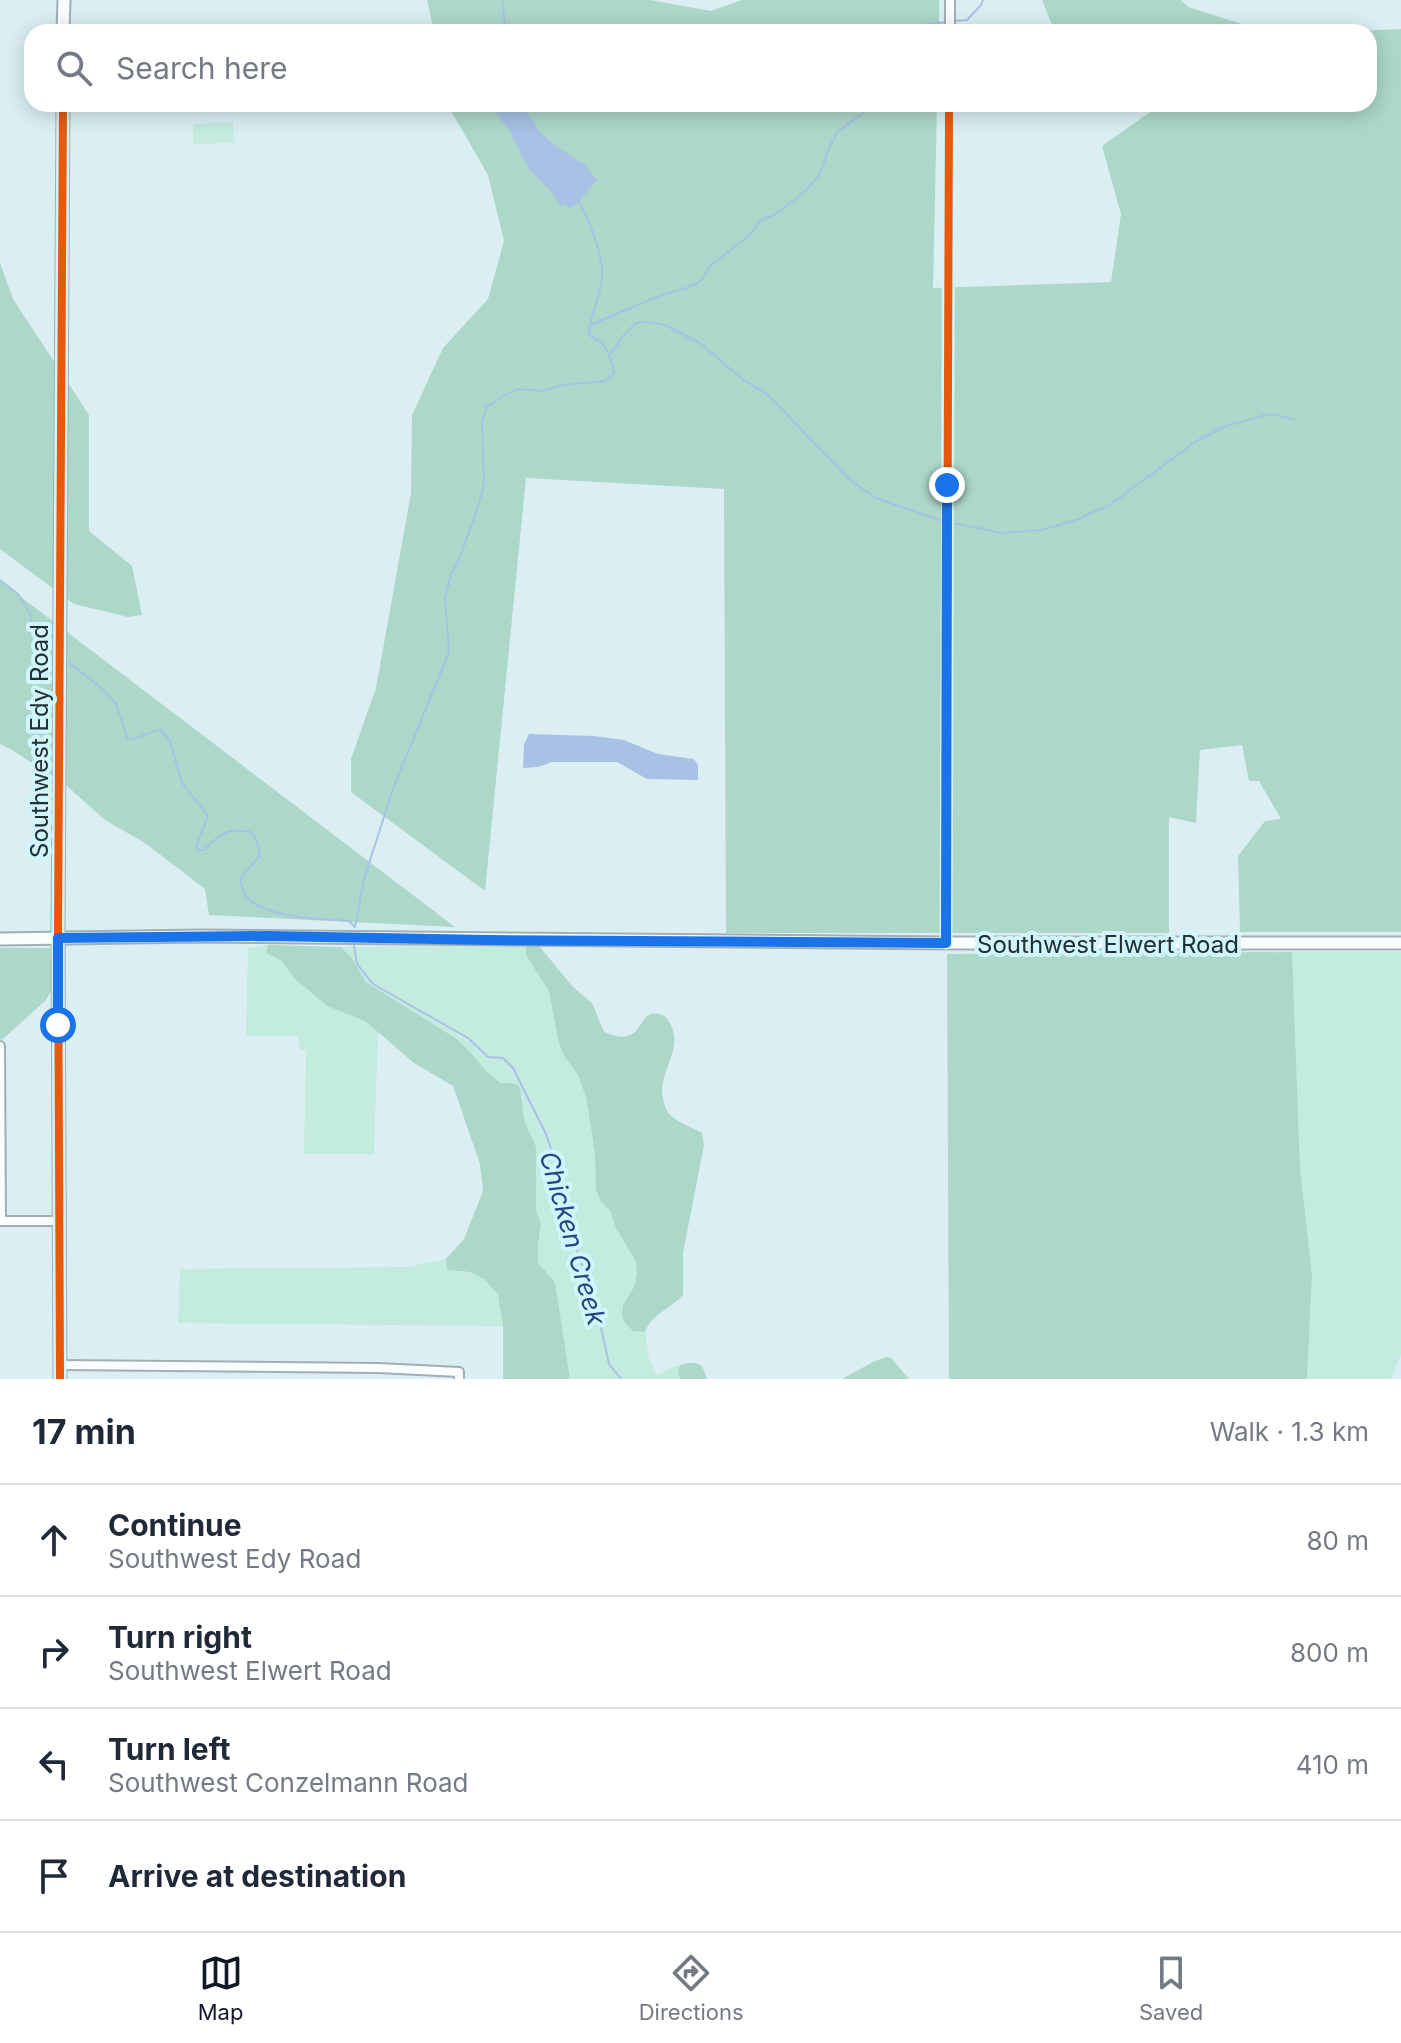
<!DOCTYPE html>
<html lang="en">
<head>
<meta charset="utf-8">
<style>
	:root { --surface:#fff; --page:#f6f6f7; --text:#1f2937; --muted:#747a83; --line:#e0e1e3; --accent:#111827 }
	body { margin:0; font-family:Inter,sans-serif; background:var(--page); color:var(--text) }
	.stop { position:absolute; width:24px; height:24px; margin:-18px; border:6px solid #1a73e8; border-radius:50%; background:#fff }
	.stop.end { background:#1a73e8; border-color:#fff; box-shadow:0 2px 8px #0008 }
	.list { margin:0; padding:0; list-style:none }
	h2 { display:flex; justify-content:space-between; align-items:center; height:104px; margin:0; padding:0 32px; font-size:34px }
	h2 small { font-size:26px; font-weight:400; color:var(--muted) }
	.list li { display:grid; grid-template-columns:52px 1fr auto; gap:24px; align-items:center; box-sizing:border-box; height:112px; padding:0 32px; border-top:2px solid var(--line) }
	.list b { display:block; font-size:30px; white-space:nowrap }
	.list p { margin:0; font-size:26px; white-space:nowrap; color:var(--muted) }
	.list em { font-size:26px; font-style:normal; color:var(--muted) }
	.icon { flex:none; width:44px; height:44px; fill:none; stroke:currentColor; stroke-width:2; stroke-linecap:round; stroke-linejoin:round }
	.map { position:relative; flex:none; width:1401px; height:1379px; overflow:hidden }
	.search { position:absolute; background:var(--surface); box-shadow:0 4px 20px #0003; left:24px; right:24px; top:24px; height:88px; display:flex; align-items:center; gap:20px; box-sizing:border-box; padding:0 28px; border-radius:24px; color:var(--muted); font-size:30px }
	.sheet { height:552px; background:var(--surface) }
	nav { display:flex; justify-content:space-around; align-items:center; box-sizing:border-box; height:112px; border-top:2px solid var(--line); background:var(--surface); font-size:22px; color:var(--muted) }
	nav a { display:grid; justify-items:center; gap:4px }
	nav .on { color:var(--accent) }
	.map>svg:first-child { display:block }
</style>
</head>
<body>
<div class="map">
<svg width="1401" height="1379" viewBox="0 0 1401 1379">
	<rect width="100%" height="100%" fill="#dbeff3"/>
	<g fill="#c3ebde">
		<path d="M233 122 234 143 193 144V124Z"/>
		<path d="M268 945 266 953 282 961 294 978 327 1006 365 1021 378 1032 374 1154H304L306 1050 300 1049 297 1036H246L248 948Z"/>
		<path d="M526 946V955L549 991 558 1040 563 1054 578 1075 586 1097 595 1153 597 1190 601 1202 610 1210 616 1228 636 1262 637 1274 634 1287 623 1305 622 1314 624 1322 633 1331 645 1332 649 1358 656 1374 659 1375 668 1369 680 1365 678 1371 680 1379H570L555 1282 538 1263V1246L541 1225 536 1210V1147C534 1140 530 1136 527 1129 523 1119 522 1107 523 1096L511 1083H502L487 1072 472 1054 457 1039 366 982 352 958 341 947Z"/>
		<path d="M1292 952H1401V1354L1391 1379H1307L1312 1274 1300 1167Z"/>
		<path d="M446 1259 447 1270C466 1271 488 1275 498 1294 502 1302 502 1317 503 1326L178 1323 180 1269 407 1267Z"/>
	</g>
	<g fill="#acd7c9">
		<path d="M427 0H650L711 11 742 0H939V32H434Z"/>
		<path d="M1042 0H1181L1188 7 1267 32H1055Z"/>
		<path d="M1401 29V932H1240L1238 856 1265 821 1281 819 1259 781H1249L1242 745 1200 750 1196 823 1169 817V933H726L724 489 526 478 485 891 351 792V759L376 688 411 493 412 415 443 348 488 299 504 241 488 175 451 111 449 104H937L933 288 1111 282 1121 214 1102 146 1153 110 1154 104H1369V32H1332Z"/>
		<path d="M0 263 13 299 89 415V531L132 566 142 615 128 617 74 604 0 549Z"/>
		<path d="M0 581 455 927 209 915 205 889 145 843 105 820 67 786 12 750 0 744Z"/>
		<path d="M268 945 341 947 352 958 366 982 457 1039 472 1054 487 1072 501 1083H511L519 1086C524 1100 521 1114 527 1128 530 1135 534 1140 536 1147V1210L541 1224 538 1246V1263L555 1282 570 1379H503V1326L498 1294 485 1280 470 1272 447 1270 446 1259 464 1239 483 1191 480 1164 453 1086 414 1063 365 1021 327 1006 294 978 282 961 266 953Z"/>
		<path d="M526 946H539L573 987 592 1003 604 1032C648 1051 634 1005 662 1015 666 1016 668 1020 670 1023 683 1047 663 1067 662 1090 662 1095 664 1105 666 1109 670 1120 692 1127 702 1133L704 1145 683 1253V1295C671 1308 651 1315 645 1332L633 1331 624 1322 622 1314 623 1305 634 1287 637 1274 636 1262 616 1228 610 1210 601 1202 596 1190 595 1153 586 1097 578 1075 563 1054 558 1040 549 991 526 955Z"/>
		<path d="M0 948H50L52 989 46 1000 3 1039 0 1040Z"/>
		<path d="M1292 952 1300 1167 1312 1274 1307 1379H949L947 954Z"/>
		<path d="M886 1357 891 1358 909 1379H842L873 1362Z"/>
		<path d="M688 1363H696L702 1366 707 1379H680L678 1371 680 1365Z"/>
	</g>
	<g fill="#a8c2e5">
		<path d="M490 104H522L540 132 556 146 585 165 597 180 574 207 569 208 564 204 561 206 552 193 528 168 510 132Z"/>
		<path d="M529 734 594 736 624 740 658 754 694 759 698 765V780L647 779 617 762H552L538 767 523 768 524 744Z"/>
	</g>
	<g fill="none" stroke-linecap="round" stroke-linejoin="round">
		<g stroke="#a8c2e5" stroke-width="2">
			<path d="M502 0 506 32"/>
			<path d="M954 21 967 20 981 5 983 0"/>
			<path d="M922 32 928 24 948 22"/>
			<path d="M590 325 664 294 687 288 701 281 710 266 751 234 760 221 779 212 805 191 819 176 829 148 838 131 862 114 869 104"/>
			<path d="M611 353 623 336 636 323 648 322 665 325 700 343 741 378 768 395 851 481 876 498 942 521"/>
			<path d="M953 523 1002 533 1042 530 1082 518 1088 514 1107 507 1195 442 1226 426 1262 416 1274 414 1294 420"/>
			<path d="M0 580 18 594 30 614 33 627 52 662"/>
			<path d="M69 663 103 689 116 704 128 739C140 740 148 731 161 730L170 741 182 783 208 816 196 847 198 850H204C221 833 227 828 251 832L257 841 260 856 243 874 240 882C242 886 243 890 245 894 261 919 322 919 349 921L355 927 364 879 393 789 449 652 445 598 451 574 458 562 479 504 484 483 482 421 487 407 503 396 518 389 542 391 564 385 605 381 614 373C610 354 607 344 589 335 589 315 600 298 602 279 604 257 589 219 578 200"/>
			<path d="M354 945 357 964 373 984 468 1038 488 1057 503 1058 513 1068 546 1134 560 1174 562 1200 573 1238 596 1304 609 1364 621 1379"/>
		</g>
		<g stroke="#a0afb3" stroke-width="12">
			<g id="street">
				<path d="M950 32V0"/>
				<path d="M946 943 949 104"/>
				<path d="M0 1046 1 1221"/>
				<path d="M0 1221H59"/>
				<path d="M60 1365 378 1368 459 1372V1379"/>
			</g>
		</g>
		<g stroke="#a0afb3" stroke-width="15">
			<g id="secondary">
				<path d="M63 32 64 0"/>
				<path d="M0 939 199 936 946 943H1401"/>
				<path d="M60 1379 58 931 63 104"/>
			</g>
		</g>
		<use href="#street" stroke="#fafdfd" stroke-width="8"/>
		<use href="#secondary" stroke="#fafdfd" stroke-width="11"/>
		<g stroke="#d1f5fd" stroke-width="13">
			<g id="cycleway">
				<path d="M946 943 949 104"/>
				<path d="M60 1379 58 931 63 104"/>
			</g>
		</g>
		<use href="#cycleway" stroke="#e8590c" stroke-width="8"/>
	</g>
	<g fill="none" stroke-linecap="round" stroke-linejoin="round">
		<path stroke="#1a73e8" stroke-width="10" d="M58 1025V938L268 936 488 940 946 943 947 485"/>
	</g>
	<g text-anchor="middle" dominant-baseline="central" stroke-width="8" stroke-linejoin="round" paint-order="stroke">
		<g font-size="24" fill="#223033" stroke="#d1f5fd">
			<text transform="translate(39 741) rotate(-90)">Southwest Edy Road</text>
			<text x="1108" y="944">Southwest Elwert Road</text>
		</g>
		<g font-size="26" font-style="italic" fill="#254580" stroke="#d1f5fd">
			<text transform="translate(573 1238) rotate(74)">Chicken Creek</text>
		</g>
	</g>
</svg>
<div class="stop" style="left:58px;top:1025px"></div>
<div class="stop end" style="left:947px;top:485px"></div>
<div class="search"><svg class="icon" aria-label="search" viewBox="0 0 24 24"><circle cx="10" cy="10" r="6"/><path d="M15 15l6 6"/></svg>Search here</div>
</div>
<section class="sheet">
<h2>17 min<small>Walk · 1.3 km</small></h2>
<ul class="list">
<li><svg class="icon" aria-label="ahead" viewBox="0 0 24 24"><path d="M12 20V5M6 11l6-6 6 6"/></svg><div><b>Continue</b><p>Southwest Edy Road</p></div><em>80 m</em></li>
<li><svg class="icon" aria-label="right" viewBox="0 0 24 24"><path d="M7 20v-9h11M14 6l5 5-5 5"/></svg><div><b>Turn right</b><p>Southwest Elwert Road</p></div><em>800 m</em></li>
<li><svg class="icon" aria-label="left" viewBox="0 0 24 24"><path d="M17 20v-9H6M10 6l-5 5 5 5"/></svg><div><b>Turn left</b><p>Southwest Conzelmann Road</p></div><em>410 m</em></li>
<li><svg class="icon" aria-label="arrive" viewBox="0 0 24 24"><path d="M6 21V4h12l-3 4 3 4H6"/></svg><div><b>Arrive at destination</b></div></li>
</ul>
</section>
<nav>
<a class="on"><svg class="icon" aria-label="map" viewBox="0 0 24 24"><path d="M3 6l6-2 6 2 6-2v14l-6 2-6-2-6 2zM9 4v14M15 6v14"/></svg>Map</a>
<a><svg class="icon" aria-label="directions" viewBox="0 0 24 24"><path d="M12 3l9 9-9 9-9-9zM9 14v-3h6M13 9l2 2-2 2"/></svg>Directions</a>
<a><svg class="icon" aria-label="saved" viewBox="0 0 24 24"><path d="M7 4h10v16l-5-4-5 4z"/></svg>Saved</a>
</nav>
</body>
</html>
